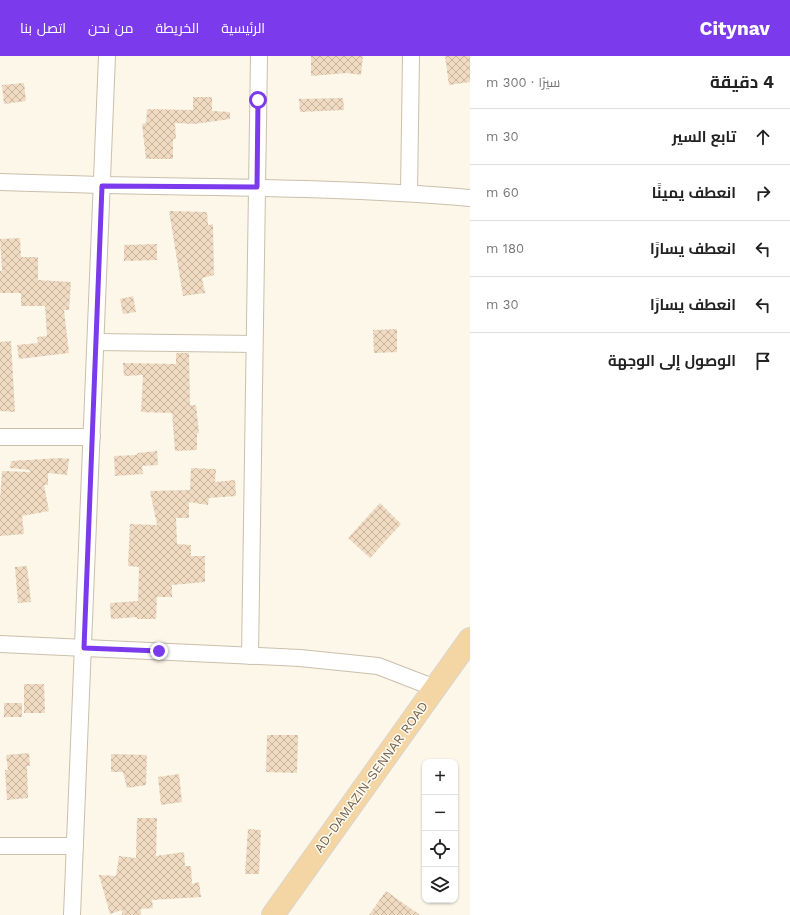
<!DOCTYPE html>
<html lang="ar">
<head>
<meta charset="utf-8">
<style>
	:root { --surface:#fff; --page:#f2f2f2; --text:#222; --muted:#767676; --line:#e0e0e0; --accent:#7c3aed }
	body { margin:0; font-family:"Work Sans",Cairo,sans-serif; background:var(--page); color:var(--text); direction:rtl }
	.controls { position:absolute; right:12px; bottom:12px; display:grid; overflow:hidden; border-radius:8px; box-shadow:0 1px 3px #0004 }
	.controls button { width:36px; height:36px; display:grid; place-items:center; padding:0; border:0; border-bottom:1px solid var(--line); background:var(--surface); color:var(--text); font:20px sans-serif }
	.stop { position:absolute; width:12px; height:12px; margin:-9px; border:3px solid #7c3aed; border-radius:50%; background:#fff }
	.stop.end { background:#7c3aed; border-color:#fff; box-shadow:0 1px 4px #0008 }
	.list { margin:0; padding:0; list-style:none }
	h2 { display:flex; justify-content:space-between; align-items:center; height:52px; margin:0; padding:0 16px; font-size:17px }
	h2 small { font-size:13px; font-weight:400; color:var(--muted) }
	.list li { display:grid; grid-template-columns:26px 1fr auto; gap:12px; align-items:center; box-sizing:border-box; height:56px; padding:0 16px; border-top:1px solid var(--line) }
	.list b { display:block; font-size:15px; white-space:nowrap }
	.list em { font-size:13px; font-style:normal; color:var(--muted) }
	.icon { flex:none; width:22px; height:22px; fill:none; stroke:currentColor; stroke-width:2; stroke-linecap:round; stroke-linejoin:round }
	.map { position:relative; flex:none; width:470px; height:859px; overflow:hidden; direction:ltr }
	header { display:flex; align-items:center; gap:24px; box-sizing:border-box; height:56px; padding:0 20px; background:var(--accent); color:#fff }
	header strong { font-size:19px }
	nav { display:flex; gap:22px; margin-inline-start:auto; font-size:14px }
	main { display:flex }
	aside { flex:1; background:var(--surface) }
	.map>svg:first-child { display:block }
</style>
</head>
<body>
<header>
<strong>Citynav</strong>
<nav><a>الرئيسية</a><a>الخريطة</a><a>من نحن</a><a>اتصل بنا</a></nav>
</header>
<main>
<aside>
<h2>4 دقيقة<small>سيرًا · 300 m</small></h2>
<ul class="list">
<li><svg class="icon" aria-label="ahead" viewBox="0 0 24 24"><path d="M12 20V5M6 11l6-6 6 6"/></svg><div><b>تابع السير</b></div><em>30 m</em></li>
<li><svg class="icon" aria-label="right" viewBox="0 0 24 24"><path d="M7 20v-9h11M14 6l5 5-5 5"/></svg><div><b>انعطف يمينًا</b></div><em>60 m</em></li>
<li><svg class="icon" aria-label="left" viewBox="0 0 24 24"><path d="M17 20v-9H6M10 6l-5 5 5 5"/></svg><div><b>انعطف يسارًا</b></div><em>180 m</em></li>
<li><svg class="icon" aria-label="left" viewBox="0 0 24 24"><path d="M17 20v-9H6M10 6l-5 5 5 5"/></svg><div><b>انعطف يسارًا</b></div><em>30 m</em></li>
<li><svg class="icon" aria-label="arrive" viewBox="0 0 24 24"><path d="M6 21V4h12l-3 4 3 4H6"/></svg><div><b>الوصول إلى الوجهة</b></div></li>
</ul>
</aside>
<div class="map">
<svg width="470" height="859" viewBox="0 0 470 859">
	<defs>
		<pattern id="building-cross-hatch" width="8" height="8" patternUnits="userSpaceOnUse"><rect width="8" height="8" fill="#f0dbc2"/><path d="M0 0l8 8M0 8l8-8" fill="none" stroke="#c7b5a0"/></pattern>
	</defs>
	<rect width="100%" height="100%" fill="#fcf7e9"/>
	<g fill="url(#building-cross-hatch)">
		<path d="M311 0H363L361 19 347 17 311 20Z"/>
		<path d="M445 0H470V26L449 29Z"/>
		<path d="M24 27 26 45 4 48 2 29Z"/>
		<path d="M193 41H212V55L230 56V63L194 68 175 67 176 83H173V103H146L142 68 146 67 147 53 193 54Z"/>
		<path d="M343 42 344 54 300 56 299 43Z"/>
		<path d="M169 155 207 156 208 169 213 168 214 219 202 222 205 237 183 240Z"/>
		<path d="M20 182 21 201H38V224L71 226 69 254H64L69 297 19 303 17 289 38 287 37 281 47 280 45 250H21V237H0V215H2L0 183Z"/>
		<path d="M157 188V204L124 205V189Z"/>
		<path d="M133 240 136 256 123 258 120 243Z"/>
		<path d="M397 273V296L374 297 373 274Z"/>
		<path d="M11 285 15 356 0 355V286Z"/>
		<path d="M176 297H189L190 349H196L199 377H197V394L175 395 172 357 141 356 143 319 124 320 123 307 176 308Z"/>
		<path d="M157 395 158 409 142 410 143 418 115 420 114 400 137 399V397Z"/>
		<path d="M60 402 69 403 67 419 48 417V429H44L49 455 22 460 24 478 0 480V445L2 415 30 416V414L10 412 11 405Z"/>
		<path d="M191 412 216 413 215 426 235 424 236 440 209 442 208 449 189 446V462H176L177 488 191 489V500H205V526L172 529V541H157L156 563H137V561L111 563 110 547 138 545 139 511 128 510 130 468 157 469 150 435 190 434Z"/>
		<path d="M380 447 401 468 370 502 348 482Z"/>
		<path d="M27 510 31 546 18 547 15 511Z"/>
		<path d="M24 628H44L45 657H24Z"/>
		<rect x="4" y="647" width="18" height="14"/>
		<path d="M267 679H298L297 717 266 716Z"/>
		<path d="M29 697 30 710H27L28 742 7 744 5 714H8L6 699Z"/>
		<path d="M111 698 147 699 146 729 127 732 123 716H111Z"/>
		<path d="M179 718 182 746 161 749 158 721Z"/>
		<path d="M137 762H157L156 800 184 796 185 810H191L192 828 199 826 201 841 152 844 153 852 141 853V859H122V854L110 858 99 819 116 820 119 800 136 802Z"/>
		<path d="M248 773 261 774 259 818H245Z"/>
		<path d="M386 835 420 859H369Z"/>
	</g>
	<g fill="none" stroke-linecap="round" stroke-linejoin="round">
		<g stroke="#cbbfac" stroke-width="18">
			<g id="minor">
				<path d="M0 126C157 132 314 129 470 142"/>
				<path d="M409 137 411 0"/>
				<path d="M96 286 254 288"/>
				<path d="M0 381H92"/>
				<path d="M0 588 300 602 378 610 435 632"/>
				<path d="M250 600 259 0"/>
				<path d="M0 790H75"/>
				<path d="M72 859 107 0"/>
			</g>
		</g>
		<g stroke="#dbd6d1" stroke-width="24">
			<path id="trunk" d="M273 859 470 583"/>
		</g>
		<use href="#minor" stroke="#fff" stroke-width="16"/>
		<use href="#trunk" stroke="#f4d5a4" stroke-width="22"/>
	</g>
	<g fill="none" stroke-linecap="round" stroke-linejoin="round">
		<path stroke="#7c3aed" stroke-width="5" d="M159 595 84 592 102 130 257 131 258 44"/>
	</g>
	<g text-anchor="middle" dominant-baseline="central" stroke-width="3" stroke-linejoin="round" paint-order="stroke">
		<g font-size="13" fill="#75624e" stroke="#fefbf0">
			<text transform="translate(371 721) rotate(-54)">AD-DAMAZIN-SENNAR ROAD</text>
		</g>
	</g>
</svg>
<div class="controls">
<button>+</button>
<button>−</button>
<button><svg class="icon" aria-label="locate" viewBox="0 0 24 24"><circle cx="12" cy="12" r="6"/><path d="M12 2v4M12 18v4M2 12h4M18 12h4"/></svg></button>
<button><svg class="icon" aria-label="layers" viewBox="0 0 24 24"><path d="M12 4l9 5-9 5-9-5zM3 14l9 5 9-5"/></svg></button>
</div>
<div class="stop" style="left:258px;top:44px"></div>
<div class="stop end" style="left:159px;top:595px"></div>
</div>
</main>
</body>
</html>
